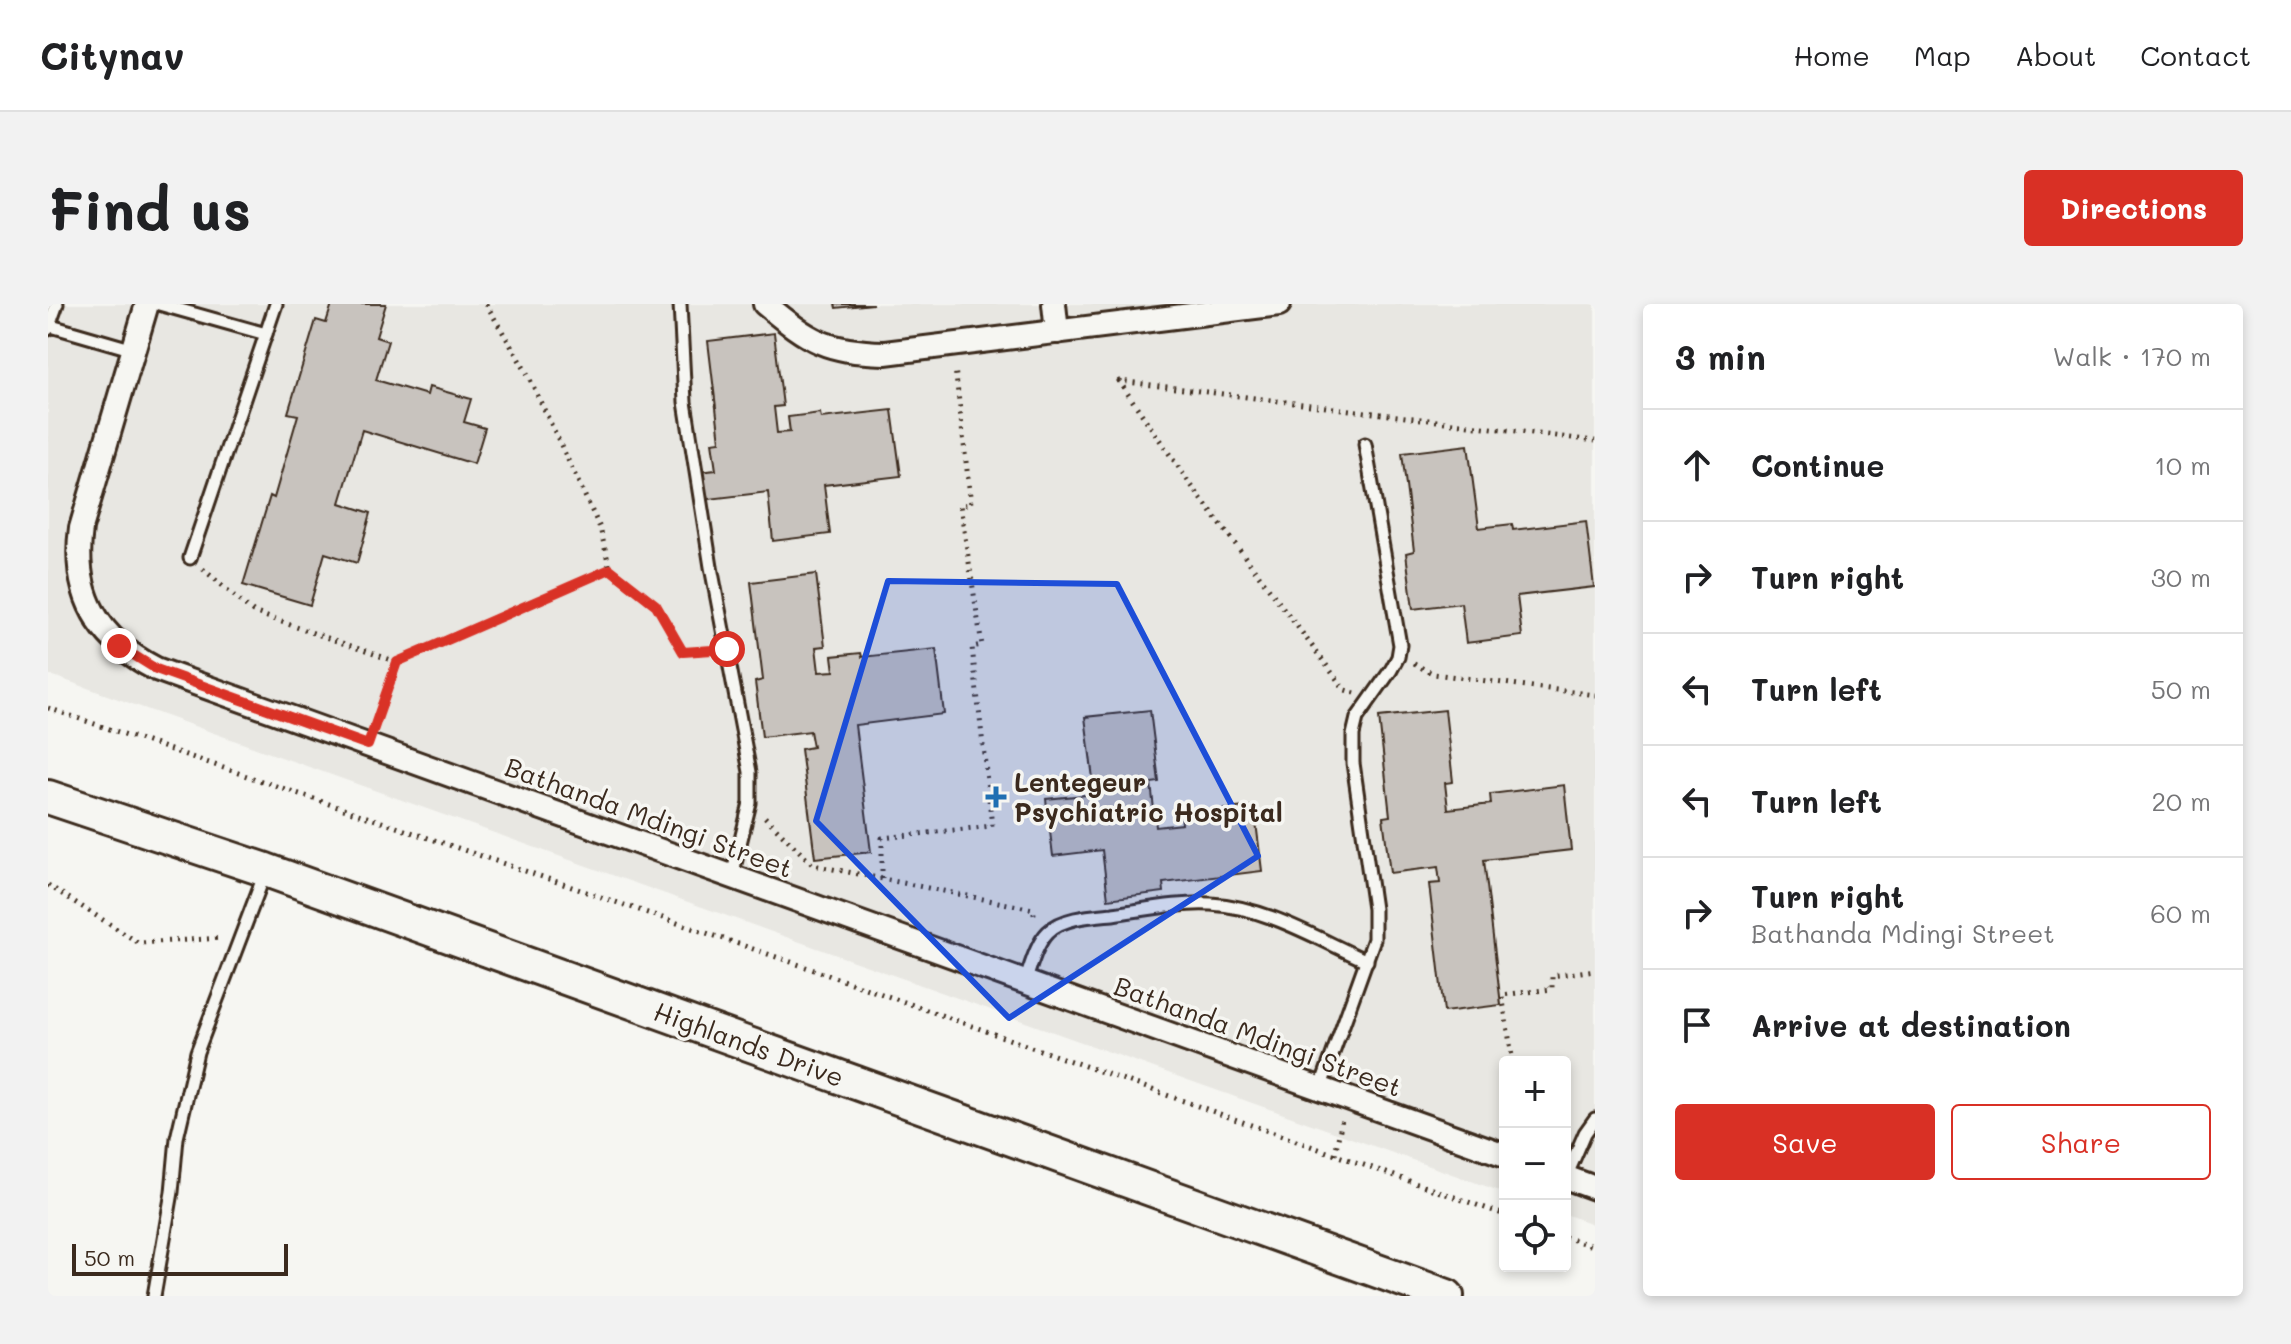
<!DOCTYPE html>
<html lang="en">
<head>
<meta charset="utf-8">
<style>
	:root { --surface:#fff; --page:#f2f2f2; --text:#202124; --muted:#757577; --line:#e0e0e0; --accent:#d93025 }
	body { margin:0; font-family:Mali,sans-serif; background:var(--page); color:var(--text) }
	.controls { position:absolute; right:24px; bottom:24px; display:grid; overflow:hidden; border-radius:8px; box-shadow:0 4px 12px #0003 }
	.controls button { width:72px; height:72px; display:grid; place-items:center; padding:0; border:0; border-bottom:2px solid var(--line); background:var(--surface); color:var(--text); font:40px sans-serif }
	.scale { position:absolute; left:24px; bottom:20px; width:216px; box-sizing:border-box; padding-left:8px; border:4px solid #3b2a1e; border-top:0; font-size:22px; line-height:28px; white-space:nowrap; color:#3b2a1e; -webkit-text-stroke:6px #f6f6f2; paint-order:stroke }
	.stop { position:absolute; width:24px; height:24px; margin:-18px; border:6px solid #d93025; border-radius:50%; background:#fff }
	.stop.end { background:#d93025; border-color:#fff; box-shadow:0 2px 8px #0008 }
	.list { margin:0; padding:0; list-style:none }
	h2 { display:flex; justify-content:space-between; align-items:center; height:104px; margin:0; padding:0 32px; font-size:34px }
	h2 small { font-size:26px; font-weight:400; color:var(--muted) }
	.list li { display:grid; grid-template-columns:52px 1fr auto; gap:24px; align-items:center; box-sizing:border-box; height:112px; padding:0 32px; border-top:2px solid var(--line) }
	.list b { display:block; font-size:30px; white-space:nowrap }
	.list p { margin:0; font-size:26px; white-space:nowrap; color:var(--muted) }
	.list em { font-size:26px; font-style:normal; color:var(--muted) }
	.actions { display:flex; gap:16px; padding:24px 32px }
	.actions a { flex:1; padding:18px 0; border:2px solid var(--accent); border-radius:8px; text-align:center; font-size:28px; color:var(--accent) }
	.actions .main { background:var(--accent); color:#fff }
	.icon { flex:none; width:44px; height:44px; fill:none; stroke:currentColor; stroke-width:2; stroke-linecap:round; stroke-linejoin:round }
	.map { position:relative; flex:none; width:1547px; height:992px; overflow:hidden; border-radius:8px }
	header { display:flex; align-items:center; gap:48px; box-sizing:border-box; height:112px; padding:0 40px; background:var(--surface); border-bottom:2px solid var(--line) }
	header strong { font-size:38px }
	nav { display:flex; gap:44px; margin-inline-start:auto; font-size:28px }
	.intro { display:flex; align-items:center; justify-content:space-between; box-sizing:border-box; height:192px; padding:0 48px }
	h1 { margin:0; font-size:56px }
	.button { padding:20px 36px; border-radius:8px; background:var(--accent); color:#fff; font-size:28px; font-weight:700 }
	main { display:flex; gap:48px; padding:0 48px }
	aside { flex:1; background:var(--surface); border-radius:8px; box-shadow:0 4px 12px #0003 }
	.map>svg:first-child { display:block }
</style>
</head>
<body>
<header>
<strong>Citynav</strong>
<nav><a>Home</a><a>Map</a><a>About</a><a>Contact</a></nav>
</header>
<div class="intro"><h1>Find us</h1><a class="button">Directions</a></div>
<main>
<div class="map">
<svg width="1547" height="992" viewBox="0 0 1547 992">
	<rect width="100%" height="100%" fill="#f6f6f2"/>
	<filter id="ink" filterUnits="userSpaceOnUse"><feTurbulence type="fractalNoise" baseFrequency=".0125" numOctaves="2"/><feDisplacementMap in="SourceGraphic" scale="16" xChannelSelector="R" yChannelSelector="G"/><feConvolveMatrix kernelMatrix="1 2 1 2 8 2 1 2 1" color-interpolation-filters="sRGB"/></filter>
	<g filter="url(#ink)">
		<path fill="#e8e7e2" d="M0 0H1547V921L1517 910V758H1457V889L0 370Z"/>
		<g fill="#c8c3be" stroke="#3b2a1e" stroke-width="2">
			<path d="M284 0H338L328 33 340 37 328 76 379 91 381 83 423 95 416 118 437 124 426 160 314 126 292 199 323 209 309 259 277 249 262 301 195 281 222 192 226 194 250 111 240 109 268 16 278 19Z"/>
			<path d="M787 0H825L788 4Z"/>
			<path d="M726 29 735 102 726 103 729 129 742 128 740 113 772 109 773 114 844 106 853 172 776 181 782 230 725 237 720 188 653 196 650 168 668 166 664 138 672 137 660 37Z"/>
			<path d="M1420 141 1431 224 1464 220 1465 226 1538 217 1546 283 1469 292 1474 332 1418 339 1413 299 1365 305 1358 249 1366 247 1354 149Z"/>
			<path d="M768 270 777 342 768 343 771 368 786 367 784 352 813 349 814 353 888 345 896 410 807 421 823 548 767 554 753 445 765 443 762 427 714 433 707 378 715 376 703 278Z"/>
			<path d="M1102 406 1111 478 1103 479 1108 523 1134 520 1133 510 1206 502 1214 567 1115 579 1116 588 1060 595 1054 546 1005 552 998 495 1047 490 1037 413Z"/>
			<path d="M1397 406 1405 478 1397 479 1400 505 1443 500 1442 490 1516 481 1523 546 1436 556 1453 701 1396 708 1381 580 1392 579 1390 563 1342 569 1335 513 1342 512 1331 413Z"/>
		</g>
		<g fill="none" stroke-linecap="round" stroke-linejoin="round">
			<g stroke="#3b2a1e" stroke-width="17">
				<g id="service">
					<path d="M111 0 218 30"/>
					<path d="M632 0 637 98 663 263 702 468V499L684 572"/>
					<path d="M3 22 86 46"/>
					<path d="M0 25 9 0"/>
					<path d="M142 254 228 0"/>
					<path d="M977 678C983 662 988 640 1000 628 1015 613 1045 612 1065 610 1095 606 1134 598 1163 600 1218 603 1270 635 1319 657"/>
					<path d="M1272 785 1326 635V605L1305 459V431L1309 414 1343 366 1350 353 1352 341 1317 140"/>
					<path d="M1518 873 1537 829 1547 815"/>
					<path d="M106 992 124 888 129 834 149 748 217 569"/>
				</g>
			</g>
			<g stroke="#3b2a1e" stroke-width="28">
				<g id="minor">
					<path d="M99 0 33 224C24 290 49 335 108 365L1457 851"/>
					<path d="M717 0C763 38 777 47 837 49L1231 0"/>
					<path d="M1006 0 1009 28"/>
					<path d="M1517 873 1547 884"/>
				</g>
			</g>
			<g stroke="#3b2a1e" stroke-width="38">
				<path id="secondary" d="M0 493 218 566 1399 992"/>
			</g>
			<g stroke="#3b2a1e" stroke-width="5" stroke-dasharray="2 6" stroke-linecap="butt">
				<path d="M438 0 479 69 552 224 562 265 608 301 635 348 660 346"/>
				<path d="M155 265 205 308 349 358 562 265"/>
				<path d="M1366 360 1386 370 1547 391"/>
				<path d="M1307 389 1297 386 1140 177 1071 77 1547 137"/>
				<path d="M0 404 752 661 1457 911"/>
				<path d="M328 418 349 358"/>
				<path d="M717 513 765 561 985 605 987 615"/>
				<path d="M834 575V534L944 522 924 343 934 341 912 201 923 200 907 64"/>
				<path d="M0 581 91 639 174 634"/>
				<path d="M1465 758 1454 691 1504 685V672L1547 666"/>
				<path d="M1287 850 1294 815"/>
				<path d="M1517 933 1547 943"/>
			</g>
			<use href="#service" stroke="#f6f6f2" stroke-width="11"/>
			<use href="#minor" stroke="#f6f6f2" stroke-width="22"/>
			<use href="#secondary" stroke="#f6f6f2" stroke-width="32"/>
		</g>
	</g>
	<g fill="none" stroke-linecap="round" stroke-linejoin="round" filter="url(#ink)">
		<path stroke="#d93025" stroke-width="10" d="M71 342 108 365 320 441 349 358 562 265 608 301 635 348 679 345"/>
	</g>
	<path fill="#1d4ed8" fill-opacity="0.2" stroke="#1d4ed8" stroke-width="6" stroke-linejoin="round" d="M840 277 1069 280 1210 552 961 714 768 517Z"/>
	<path fill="#1f6fb2" stroke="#f6f6f2" stroke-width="3" d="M944 481h8v8h8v8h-8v8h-8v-8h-8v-8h8z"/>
	<g text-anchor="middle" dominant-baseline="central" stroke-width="7" stroke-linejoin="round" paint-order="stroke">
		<g font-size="26" font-weight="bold" fill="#3b2a1e" stroke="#f6f6f2" text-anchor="start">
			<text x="966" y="478">Lentegeur<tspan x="966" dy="30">Psychiatric Hospital</tspan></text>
		</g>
		<g font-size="26" fill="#3b2a1e" stroke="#f6f6f2">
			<text transform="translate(601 513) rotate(20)">Bathanda Mdingi Street</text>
			<text transform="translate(1210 732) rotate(20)">Bathanda Mdingi Street</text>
			<text transform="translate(701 740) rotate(20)">Highlands Drive</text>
		</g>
	</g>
</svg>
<div class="controls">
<button>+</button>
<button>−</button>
<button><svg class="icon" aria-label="locate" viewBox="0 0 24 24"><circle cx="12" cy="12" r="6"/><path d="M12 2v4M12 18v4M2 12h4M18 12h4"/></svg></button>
</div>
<div class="scale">50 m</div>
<div class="stop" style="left:679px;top:345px"></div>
<div class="stop end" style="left:71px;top:342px"></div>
</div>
<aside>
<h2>3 min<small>Walk · 170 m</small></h2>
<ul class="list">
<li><svg class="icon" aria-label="ahead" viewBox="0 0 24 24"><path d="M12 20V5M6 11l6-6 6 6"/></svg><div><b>Continue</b></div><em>10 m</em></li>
<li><svg class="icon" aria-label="right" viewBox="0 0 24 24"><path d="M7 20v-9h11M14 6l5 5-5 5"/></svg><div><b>Turn right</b></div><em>30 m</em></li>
<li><svg class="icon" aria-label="left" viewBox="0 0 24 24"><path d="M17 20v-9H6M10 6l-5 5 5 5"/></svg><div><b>Turn left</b></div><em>50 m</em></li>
<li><svg class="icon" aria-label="left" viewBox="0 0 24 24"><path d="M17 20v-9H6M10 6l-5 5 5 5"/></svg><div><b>Turn left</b></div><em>20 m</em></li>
<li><svg class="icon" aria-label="right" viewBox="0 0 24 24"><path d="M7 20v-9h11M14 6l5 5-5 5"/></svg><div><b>Turn right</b><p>Bathanda Mdingi Street</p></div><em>60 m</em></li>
<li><svg class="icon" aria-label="arrive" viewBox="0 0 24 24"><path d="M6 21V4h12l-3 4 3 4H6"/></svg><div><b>Arrive at destination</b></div></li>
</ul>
<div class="actions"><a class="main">Save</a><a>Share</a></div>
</aside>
</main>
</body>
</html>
